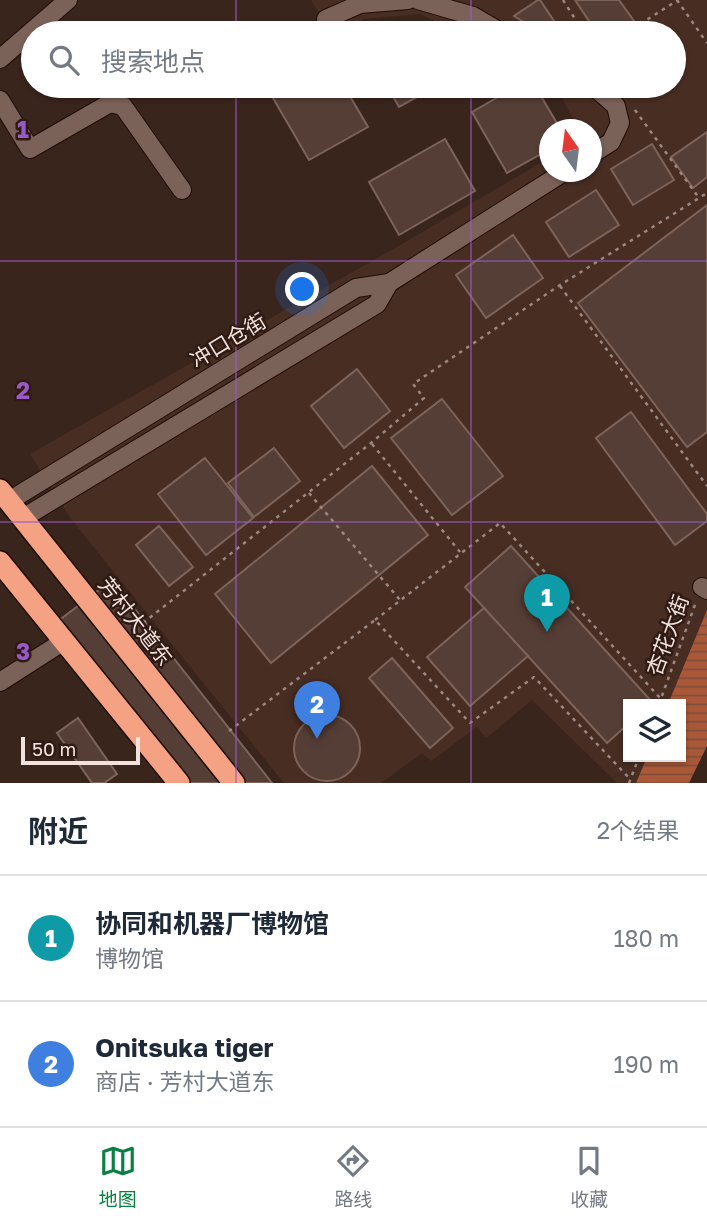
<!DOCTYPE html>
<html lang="zh">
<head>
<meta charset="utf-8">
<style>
	:root { --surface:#fff; --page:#f6f6f7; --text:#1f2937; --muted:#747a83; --line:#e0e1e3; --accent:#0b8043 }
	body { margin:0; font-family:"Golos Text","Noto Sans SC",sans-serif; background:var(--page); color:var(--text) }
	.controls { position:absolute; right:21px; bottom:21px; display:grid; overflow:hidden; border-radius:0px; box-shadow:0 2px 5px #0004 }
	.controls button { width:63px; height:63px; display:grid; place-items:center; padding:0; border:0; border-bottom:2px solid var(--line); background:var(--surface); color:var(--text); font:35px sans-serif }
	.compass { position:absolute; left:539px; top:119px; width:63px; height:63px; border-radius:50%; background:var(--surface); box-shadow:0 2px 5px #0004; rotate:346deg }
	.scale { position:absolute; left:21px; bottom:18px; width:119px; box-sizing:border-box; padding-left:7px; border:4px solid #f1e2dd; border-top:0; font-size:19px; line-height:24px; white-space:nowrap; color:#f1e2dd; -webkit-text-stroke:5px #301b14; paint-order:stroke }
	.you { position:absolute; left:303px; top:290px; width:24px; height:24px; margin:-18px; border:5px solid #fff; border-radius:50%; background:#1a73e8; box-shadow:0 0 0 10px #1a73e833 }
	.badge { display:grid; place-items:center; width:46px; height:46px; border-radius:50%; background:var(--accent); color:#fff; font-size:23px; font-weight:700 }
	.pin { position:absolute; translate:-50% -58px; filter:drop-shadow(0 2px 4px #0008) }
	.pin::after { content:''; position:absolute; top:37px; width:24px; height:21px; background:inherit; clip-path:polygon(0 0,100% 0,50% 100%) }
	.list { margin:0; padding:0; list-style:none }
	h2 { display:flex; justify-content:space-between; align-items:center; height:91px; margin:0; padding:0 28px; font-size:30px }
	h2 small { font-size:23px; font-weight:400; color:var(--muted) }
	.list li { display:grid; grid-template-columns:46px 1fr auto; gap:21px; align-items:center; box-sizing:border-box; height:126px; padding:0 28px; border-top:2px solid var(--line) }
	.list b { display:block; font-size:26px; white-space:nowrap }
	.list p { margin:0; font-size:23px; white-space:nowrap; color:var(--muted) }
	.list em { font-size:23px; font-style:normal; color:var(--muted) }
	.icon { flex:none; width:38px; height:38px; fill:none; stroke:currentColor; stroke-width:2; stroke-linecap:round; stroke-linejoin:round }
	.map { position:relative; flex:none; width:707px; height:783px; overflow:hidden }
	.search { position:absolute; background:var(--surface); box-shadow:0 2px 5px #0004; left:21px; right:21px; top:21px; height:77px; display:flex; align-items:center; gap:18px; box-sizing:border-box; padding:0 24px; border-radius:38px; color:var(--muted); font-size:26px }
	.sheet { height:343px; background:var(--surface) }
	nav { display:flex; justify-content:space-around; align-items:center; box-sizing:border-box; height:98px; border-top:2px solid var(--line); background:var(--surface); font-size:19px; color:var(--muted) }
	nav a { display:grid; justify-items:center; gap:4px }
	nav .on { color:var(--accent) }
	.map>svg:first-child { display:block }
</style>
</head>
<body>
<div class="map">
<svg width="707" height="783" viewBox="0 0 707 783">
	<defs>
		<pattern id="water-rules" width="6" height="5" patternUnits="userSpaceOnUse" patternTransform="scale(1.75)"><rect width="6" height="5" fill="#ab5838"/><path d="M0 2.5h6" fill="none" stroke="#7e4f3c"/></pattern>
	</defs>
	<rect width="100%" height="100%" fill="#3a251d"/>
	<path fill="#482d23" d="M311 0H707V610L668 704H628V757H647L636 783H617L532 700 486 738 477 727 431 761 422 753 381 783H284L71 519 30 454 395 248 549 158 550 172H592V130L579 129 555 86H674V33H460L420 14 364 19 337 33H332Z"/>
	<path fill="url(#water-rules)" d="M707 610V746L689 783H636L647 757H681V704H668Z"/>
	<g fill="#553e35" stroke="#7d645a" stroke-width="2">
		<path d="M538 0H540L562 33H542L514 16Z"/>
		<path d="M575 0H619L634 21 615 33H597Z"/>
		<path d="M419 25 423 33H404Z"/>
		<path d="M266 86H344L368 127 309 160Z"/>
		<path d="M387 86H437L399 107Z"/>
		<path d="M517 86H535L561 130H550V149L507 173 472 112Z"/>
		<path d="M707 132V177L693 188 671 157Z"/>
		<path d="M445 139 475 191 399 235 369 182Z"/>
		<path d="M652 144 674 180 633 205 611 169Z"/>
		<path d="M596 190 619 225 569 257 546 222Z"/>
		<path d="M707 205V432L687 447 578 303Z"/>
		<path d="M513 235 543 278 486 318 456 275Z"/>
		<path d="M357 369 390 411 344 448 311 406Z"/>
		<path d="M442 399 503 476 452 515 391 438Z"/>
		<path d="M631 412 707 514V521L675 545 596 438Z"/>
		<path d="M274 448 300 481 254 517 228 483Z"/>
		<path d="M205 458 253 518 206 555 158 494Z"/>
		<path d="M372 466 428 535 271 663 215 594Z"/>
		<path d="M159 526 193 567 169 586 136 545Z"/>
		<path d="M511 546 652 702 650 704H628V724L607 743 465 587Z"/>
		<path d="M112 580 272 783H184L57 622Z"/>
		<path d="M484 608 528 656 470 706 427 657Z"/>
		<path d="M392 658 453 728 430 748 369 678Z"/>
		<circle cx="327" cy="748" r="33"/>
		<path d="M78 718 117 774 104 783H92L57 733Z"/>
	</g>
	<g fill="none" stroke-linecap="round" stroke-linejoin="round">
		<g stroke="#200d07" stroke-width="20">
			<g id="minor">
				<path d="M418 0 473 16 502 33"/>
				<path d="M326 19 360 4 408 0"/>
				<path d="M0 59 68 0"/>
				<path d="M590 86 599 91 616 106 620 123 611 142 592 154"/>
				<path d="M0 100 30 149 110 103 123 106 182 190"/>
				<path d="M9 501 356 288 389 283 564 172"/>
				<path d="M23 518 377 304 389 283"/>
				<path d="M702 587 707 590"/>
				<path d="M0 682 64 641"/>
			</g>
		</g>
		<g stroke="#200d07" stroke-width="24">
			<g id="highway">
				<path d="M0 490 234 783"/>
				<path d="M0 562 179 783"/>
			</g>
		</g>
		<g stroke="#9a8882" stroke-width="2.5" stroke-dasharray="3.5 5" stroke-linecap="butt">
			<path d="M563 0 584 33"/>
			<path d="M677 0 707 43"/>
			<path d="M516 26 529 33"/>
			<path d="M626 33 678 0"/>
			<path d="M635 110 699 198"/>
			<path d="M560 286 707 486"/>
			<path d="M372 444 460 552"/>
			<path d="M309 493 400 600"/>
			<path d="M375 620 500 523 661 699"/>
			<path d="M143 623 371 443 424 398 413 384 560 285 707 193"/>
			<path d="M659 704 696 602"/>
			<path d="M229 731 375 620 470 723 534 677 631 780"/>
			<path d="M629 783 639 757"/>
		</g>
		<use href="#minor" stroke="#7b6259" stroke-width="18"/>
		<use href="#highway" stroke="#f4a283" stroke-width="21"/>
	</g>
	<path fill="none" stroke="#985ac6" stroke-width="2" stroke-opacity="0.55" d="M236 0V33M471 0V33M236 86V783M471 86V783M0 261H707M0 522H707"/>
	<g text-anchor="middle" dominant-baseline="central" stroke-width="5" stroke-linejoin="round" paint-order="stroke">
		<g font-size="21" fill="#f1e2dd" stroke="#301b14">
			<text transform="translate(228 340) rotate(-31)">冲口仓街</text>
			<text transform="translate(136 621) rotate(52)">芳村大道东</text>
			<text transform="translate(667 635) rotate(-70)">杏花大街</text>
		</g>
	</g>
	<g font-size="23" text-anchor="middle" font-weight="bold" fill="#985ac6" stroke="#301b14" stroke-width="5" stroke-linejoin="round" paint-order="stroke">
		<text x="23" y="138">1</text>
		<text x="23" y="399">2</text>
		<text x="23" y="660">3</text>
	</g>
</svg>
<div class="controls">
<button><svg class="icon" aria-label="layers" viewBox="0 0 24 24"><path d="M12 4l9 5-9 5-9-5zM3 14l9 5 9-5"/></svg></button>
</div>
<svg class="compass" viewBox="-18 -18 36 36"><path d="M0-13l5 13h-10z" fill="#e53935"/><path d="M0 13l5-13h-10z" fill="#747a83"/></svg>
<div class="scale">50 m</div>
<div class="you"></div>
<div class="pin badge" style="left:547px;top:632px;background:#0f9aa8">1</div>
<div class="pin badge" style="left:317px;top:739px;background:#3f7fe0">2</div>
<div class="search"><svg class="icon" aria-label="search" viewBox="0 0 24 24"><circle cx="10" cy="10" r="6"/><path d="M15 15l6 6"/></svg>搜索地点</div>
</div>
<section class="sheet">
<h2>附近<small>2个结果</small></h2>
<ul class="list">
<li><span class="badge" style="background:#0f9aa8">1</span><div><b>协同和机器厂博物馆</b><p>博物馆</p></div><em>180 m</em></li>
<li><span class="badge" style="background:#3f7fe0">2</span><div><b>Onitsuka tiger</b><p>商店 · 芳村大道东</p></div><em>190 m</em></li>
</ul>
</section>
<nav>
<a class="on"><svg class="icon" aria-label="map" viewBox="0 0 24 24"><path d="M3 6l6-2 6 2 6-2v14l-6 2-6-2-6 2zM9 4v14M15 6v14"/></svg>地图</a>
<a><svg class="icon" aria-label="directions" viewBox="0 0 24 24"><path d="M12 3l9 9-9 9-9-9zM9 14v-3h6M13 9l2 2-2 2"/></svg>路线</a>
<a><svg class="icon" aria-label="saved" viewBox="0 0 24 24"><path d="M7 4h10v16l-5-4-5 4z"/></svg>收藏</a>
</nav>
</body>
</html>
